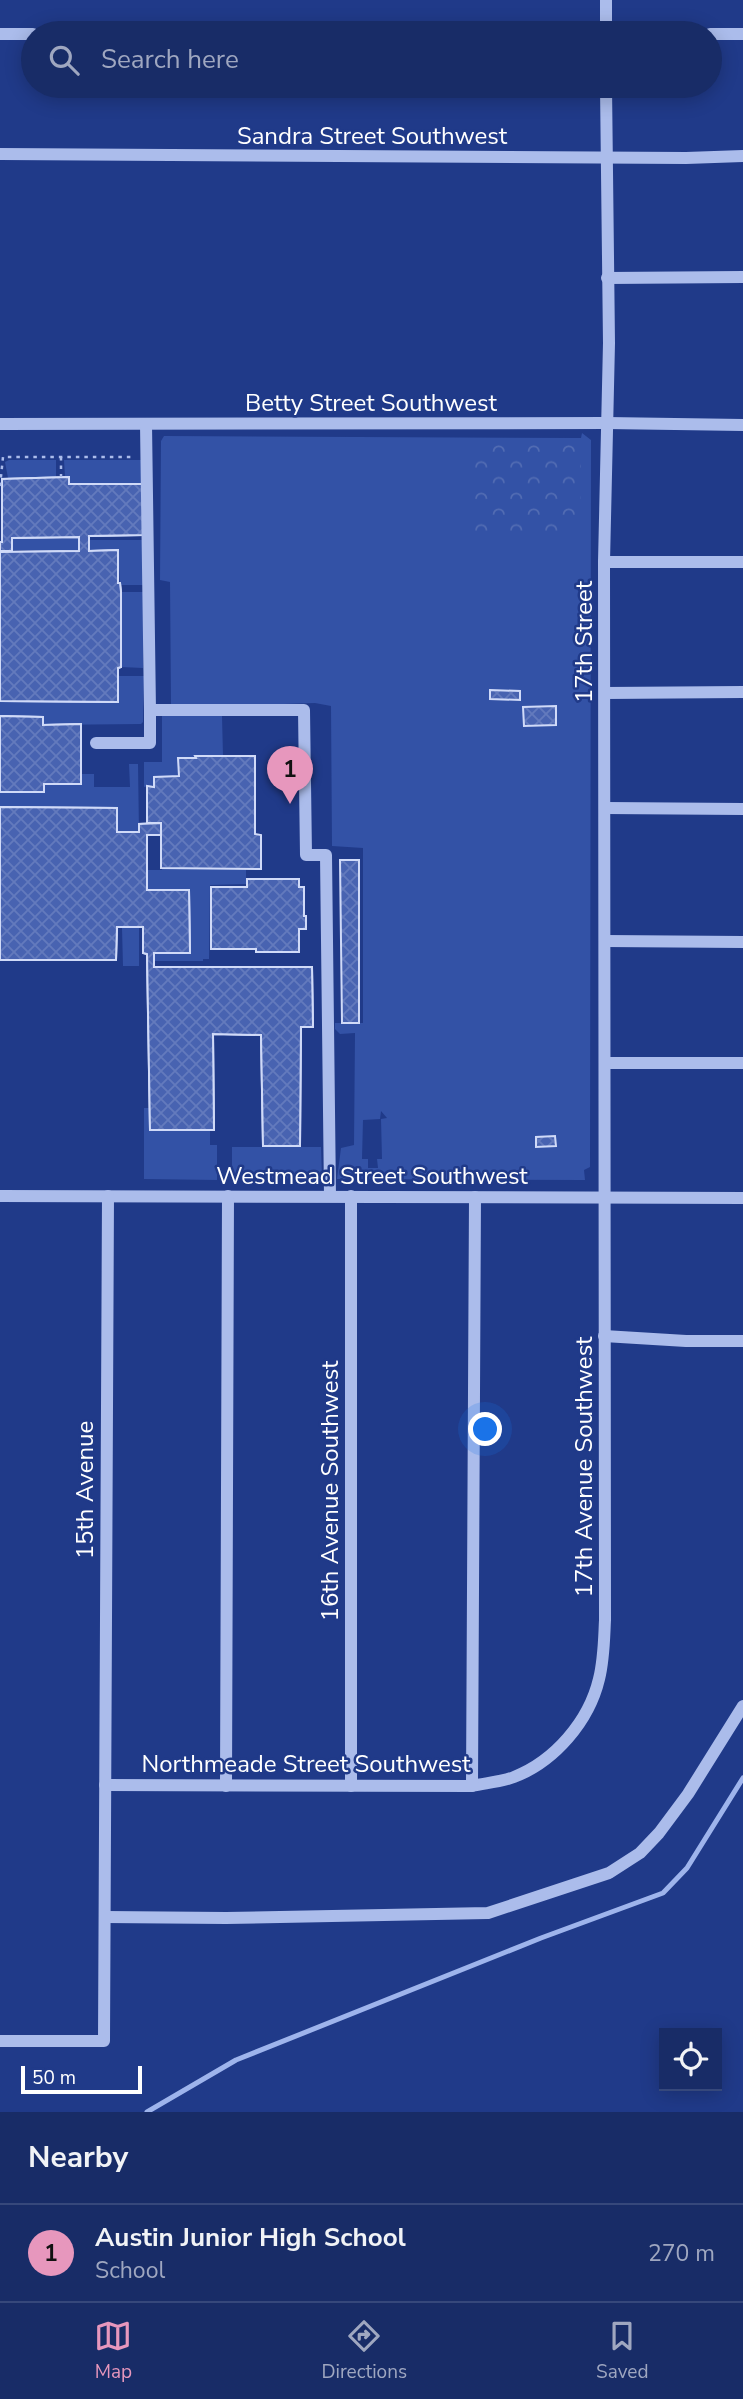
<!DOCTYPE html>
<html lang="en">
<head>
<meta charset="utf-8">
<style>
	:root { --surface:#182c67; --page:#21346d; --text:#f1f3f6; --muted:#9fa7c0; --line:#36487b; --accent:#e797bd }
	body { margin:0; font-family:"Nunito Sans",sans-serif; background:var(--page); color:var(--text) }
	.controls { position:absolute; right:21px; bottom:21px; display:grid; overflow:hidden; border-radius:0px; box-shadow:0 4px 18px #0003 }
	.controls button { width:63px; height:63px; display:grid; place-items:center; padding:0; border:0; border-bottom:2px solid var(--line); background:var(--surface); color:var(--text); font:35px sans-serif }
	.scale { position:absolute; left:21px; bottom:18px; width:121px; box-sizing:border-box; padding-left:7px; border:4px solid #fff; border-top:0; font-size:19px; line-height:24px; white-space:nowrap; color:#fff; -webkit-text-stroke:5px #203a89; paint-order:stroke }
	.you { position:absolute; left:486px; top:1430px; width:24px; height:24px; margin:-18px; border:5px solid #fff; border-radius:50%; background:#1a73e8; box-shadow:0 0 0 10px #1a73e833 }
	.badge { display:grid; place-items:center; width:46px; height:46px; border-radius:50%; background:var(--accent); color:#111; font-size:23px; font-weight:700 }
	.pin { position:absolute; translate:-50% -58px; filter:drop-shadow(0 2px 4px #0008) }
	.pin::after { content:''; position:absolute; top:37px; width:24px; height:21px; background:inherit; clip-path:polygon(0 0,100% 0,50% 100%) }
	.list { margin:0; padding:0; list-style:none }
	h2 { display:flex; justify-content:space-between; align-items:center; height:91px; margin:0; padding:0 28px; font-size:30px }
	h2 small { font-size:23px; font-weight:400; color:var(--muted) }
	.list li { display:grid; grid-template-columns:46px 1fr auto; gap:21px; align-items:center; box-sizing:border-box; height:98px; padding:0 28px; border-top:2px solid var(--line) }
	.list b { display:block; font-size:26px; white-space:nowrap }
	.list p { margin:0; font-size:23px; white-space:nowrap; color:var(--muted) }
	.list em { font-size:23px; font-style:normal; color:var(--muted) }
	.icon { flex:none; width:38px; height:38px; fill:none; stroke:currentColor; stroke-width:2; stroke-linecap:round; stroke-linejoin:round }
	.map { position:relative; flex:none; width:743px; height:2112px; overflow:hidden }
	.search { position:absolute; background:var(--surface); box-shadow:0 4px 18px #0003; left:21px; right:21px; top:21px; height:77px; display:flex; align-items:center; gap:18px; box-sizing:border-box; padding:0 24px; border-radius:38px; color:var(--muted); font-size:26px }
	.sheet { height:189px; background:var(--surface) }
	nav { display:flex; justify-content:space-around; align-items:center; box-sizing:border-box; height:98px; border-top:2px solid var(--line); background:var(--surface); font-size:19px; color:var(--muted) }
	nav a { display:grid; justify-items:center; gap:4px }
	nav .on { color:var(--accent) }
	.map>svg:first-child { display:block }
</style>
</head>
<body>
<div class="map">
<svg width="743" height="2112" viewBox="0 0 743 2112">
	<defs>
		<pattern id="forest-crowns" width="20" height="18" patternUnits="userSpaceOnUse" patternTransform="scale(1.75)"><rect width="20" height="18" fill="#3352a6"/><path d="M2 6a3 3 0 1 1 6 0M12 15a3 3 0 1 1 6 0" fill="none" stroke="#526cb3"/></pattern>
		<pattern id="building-cross-hatch" width="8" height="8" patternUnits="userSpaceOnUse" patternTransform="scale(1.75)"><rect width="8" height="8" fill="#4863b1"/><path d="M0 0l8 8M0 8l8-8" fill="none" stroke="#637abd"/></pattern>
	</defs>
	<rect width="100%" height="100%" fill="#203a89"/>
	<g fill="#3352a6" fill-rule="evenodd">
		<path d="M582 433 591 440 590 1167 584 1170 585 1180 337 1179 341 1148 354 1145 355 1033 340 1034 335 1029V1023H363V848L332 846 331 706 315 703 224 706 171 705 170 582 160 580 161 441 164 436 581 438ZM381 1111 387 1118 381 1119 382 1159H377L378 1168H368V1159H362L363 1120 380 1119Z"/>
		<path d="M9 460H56V477L8 478 5 462Z"/>
		<path d="M64 460H141V484H69V477H65Z"/>
		<path d="M78 538V550H12V539Z"/>
		<path d="M89 540H143L144 585H120L118 551H89Z"/>
		<path d="M121 592H144L143 668 121 667Z"/>
		<path d="M118 676H144L143 722 141 724 43 725V717L0 716V701L117 702Z"/>
		<path d="M162 715 222 716 223 756 179 758V776L154 777V785L144 787V762H162Z"/>
		<path d="M129 764H138L139 832 117 831V807H0V792H44V785L81 784V774H94V787H130Z"/>
		<path d="M162 868 246 869V884L210 885 209 959H203V961H154V953H190L189 891 147 890V870H162Z"/>
		<path d="M122 928H139V966H123Z"/>
		<path d="M144 1108H150V1130L210 1129V1145H217V1180L144 1179Z"/>
		<path d="M232 1147H321L322 1179 232 1178Z"/>
	</g>
	<path fill="url(#forest-crowns)" d="M581 444 580 532H472L473 445Z"/>
	<g fill="none" stroke-linecap="round" stroke-linejoin="round">
		<path stroke="#9eb4ec" stroke-width="5" d="M147 2112 236 2060 541 1938 663 1893 687 1868 743 1778"/>
	</g>
	<g fill="url(#building-cross-hatch)" stroke="#d0daf8" stroke-width="2" fill-rule="evenodd">
		<path d="M69 477V484H144V535L89 536V551L118 550V583H120L121 592V667L118 668V702L0 701V552L79 551V537L12 538V551H0V542H2V479Z"/>
		<path d="M69 477V484H144V535L89 536V551L118 550V583H120L121 592V667L118 668V702L0 701V552L79 551V537L12 538V551H0V542H2V479Z"/>
		<path d="M490 690 520 691V700L490 699Z"/>
		<path d="M556 706V725L524 726 523 707Z"/>
		<path d="M0 716 43 717V725L81 724V784H44V792H0Z"/>
		<path d="M0 716 43 717V725L81 724V784H44V792H0Z"/>
		<path d="M195 756H255V834L261 835V869L161 868V823H147V786L154 787V777L179 776 178 758H196Z"/>
		<path d="M0 807 117 808V832H139V824L161 823V835H147V890H189L190 953H154V967H312L313 1027H301L300 1146H263L261 1035 213 1034 214 1130H150L147 954 143 953V927H117L116 960H0ZM120 842H139V917L119 916Z"/>
		<path d="M0 807 117 808V832H139V824L161 823V835H147V890H189L190 953H154V967H312L313 1027H301L300 1146H263L261 1035 213 1034 214 1130H150L147 954 143 953V927H117L116 960H0Z"/>
		<path d="M340 860H359V1023H342Z"/>
		<path d="M247 879H299V887H304V916H306V929H299V952H256V949H211V887H247Z"/>
		<path d="M555 1136 556 1146 536 1147V1137Z"/>
	</g>
	<g fill="none" stroke-linecap="round" stroke-linejoin="round">
		<g stroke="#abbceb" stroke-width="2.5" stroke-dasharray="3.5 5" stroke-linecap="butt">
			<path d="M61 457V477"/>
			<path d="M0 486 3 457H133"/>
		</g>
		<g stroke="#abbceb" stroke-width="12">
			<path d="M606 33V0"/>
			<path d="M0 34H33"/>
			<path d="M710 34H743"/>
			<path d="M0 154 686 158 743 156"/>
			<path d="M607 278 743 277"/>
			<path d="M0 424 607 423 743 425"/>
			<path d="M146 424 150 710H304L306 855H326L330 1196"/>
			<path d="M604 562H743"/>
			<path d="M605 693 743 692"/>
			<path d="M96 743H150V710"/>
			<path d="M605 808 743 809"/>
			<path d="M605 941 743 942"/>
			<path d="M605 1063H743"/>
			<path d="M0 1196 743 1198"/>
			<path d="M604 1336 686 1341H743"/>
			<path d="M105 1785 472 1786C486 1783 501 1782 514 1777 555 1761 589 1721 599 1679 604 1659 604 1640 605 1620L604 562 609 343 606 86"/>
			<path d="M226 1786 228 1196"/>
			<path d="M351 1786V1196"/>
			<path d="M472 1786 475 1197"/>
			<path d="M105 1917 226 1918 488 1913 609 1873 640 1853 659 1833 688 1794 743 1706"/>
			<path d="M0 2041H104L108 1196"/>
		</g>
	</g>
	<g text-anchor="middle" dominant-baseline="central" stroke-width="5" stroke-linejoin="round" paint-order="stroke">
		<g font-size="24" fill="#fff" stroke="#203a89">
			<text x="372" y="136">Sandra Street Southwest</text>
			<text x="371" y="403">Betty Street Southwest</text>
			<text transform="translate(584 642) rotate(-90)">17th Street</text>
			<text x="372" y="1176">Westmead Street Southwest</text>
			<text transform="translate(584 1467) rotate(-90)">17th Avenue Southwest</text>
			<text transform="translate(85 1490) rotate(-90)">15th Avenue</text>
			<text transform="translate(330 1491) rotate(-90)">16th Avenue Southwest</text>
			<text x="306" y="1764">Northmeade Street Southwest</text>
		</g>
	</g>
</svg>
<div class="controls">
<button><svg class="icon" aria-label="locate" viewBox="0 0 24 24"><circle cx="12" cy="12" r="6"/><path d="M12 2v4M12 18v4M2 12h4M18 12h4"/></svg></button>
</div>
<div class="scale">50 m</div>
<div class="you"></div>
<div class="pin badge" style="left:290px;top:804px">1</div>
<div class="search"><svg class="icon" aria-label="search" viewBox="0 0 24 24"><circle cx="10" cy="10" r="6"/><path d="M15 15l6 6"/></svg>Search here</div>
</div>
<section class="sheet">
<h2>Nearby<small></small></h2>
<ul class="list">
<li><span class="badge">1</span><div><b>Austin Junior High School</b><p>School</p></div><em>270 m</em></li>
</ul>
</section>
<nav>
<a class="on"><svg class="icon" aria-label="map" viewBox="0 0 24 24"><path d="M3 6l6-2 6 2 6-2v14l-6 2-6-2-6 2zM9 4v14M15 6v14"/></svg>Map</a>
<a><svg class="icon" aria-label="directions" viewBox="0 0 24 24"><path d="M12 3l9 9-9 9-9-9zM9 14v-3h6M13 9l2 2-2 2"/></svg>Directions</a>
<a><svg class="icon" aria-label="saved" viewBox="0 0 24 24"><path d="M7 4h10v16l-5-4-5 4z"/></svg>Saved</a>
</nav>
</body>
</html>
